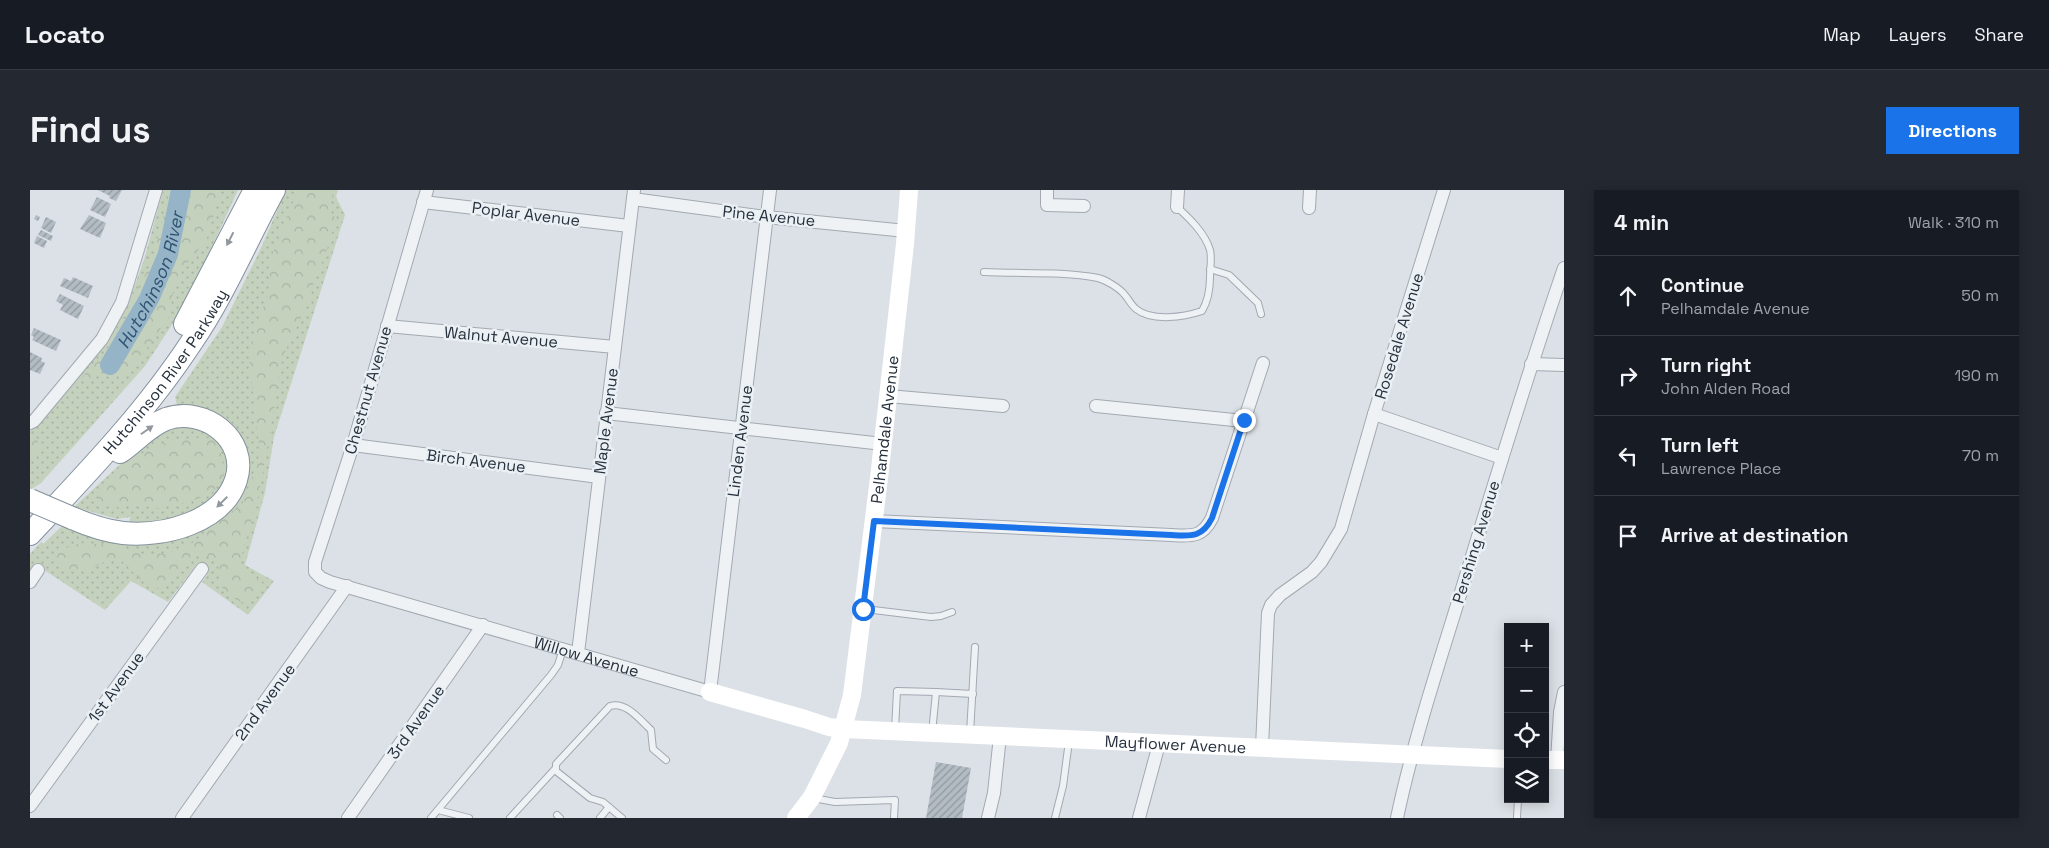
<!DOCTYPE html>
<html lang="en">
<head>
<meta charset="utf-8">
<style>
	:root { --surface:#171b24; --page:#242831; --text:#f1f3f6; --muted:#9ea1a6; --line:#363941; --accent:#1a73e8 }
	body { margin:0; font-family:"Space Grotesk",sans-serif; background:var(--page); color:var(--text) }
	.controls { position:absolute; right:15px; bottom:15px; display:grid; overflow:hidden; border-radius:0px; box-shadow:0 2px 12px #0003 }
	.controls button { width:45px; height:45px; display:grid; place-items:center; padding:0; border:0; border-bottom:1px solid var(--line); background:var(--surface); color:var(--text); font:25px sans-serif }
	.stop { position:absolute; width:15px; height:15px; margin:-11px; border:4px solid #1a73e8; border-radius:50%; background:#fff }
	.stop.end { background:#1a73e8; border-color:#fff; box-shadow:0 1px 5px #0008 }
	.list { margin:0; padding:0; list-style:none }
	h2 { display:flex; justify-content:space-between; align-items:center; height:65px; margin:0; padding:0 20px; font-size:21px }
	h2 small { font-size:16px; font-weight:400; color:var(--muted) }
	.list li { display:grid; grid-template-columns:32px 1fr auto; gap:15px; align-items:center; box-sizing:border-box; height:80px; padding:0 20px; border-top:1px solid var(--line) }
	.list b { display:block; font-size:19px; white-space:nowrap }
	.list p { margin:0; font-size:16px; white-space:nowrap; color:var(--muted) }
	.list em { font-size:16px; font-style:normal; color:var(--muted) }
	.icon { flex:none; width:28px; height:28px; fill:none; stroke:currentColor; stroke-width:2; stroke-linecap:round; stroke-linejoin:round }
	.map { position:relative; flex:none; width:1534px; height:628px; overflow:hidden; border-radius:0px }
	header { display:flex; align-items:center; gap:30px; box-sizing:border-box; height:70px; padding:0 25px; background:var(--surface); border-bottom:1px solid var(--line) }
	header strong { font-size:24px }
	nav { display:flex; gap:28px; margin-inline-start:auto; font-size:18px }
	.intro { display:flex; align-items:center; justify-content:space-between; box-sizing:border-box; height:120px; padding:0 30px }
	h1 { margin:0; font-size:35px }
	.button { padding:12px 22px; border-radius:0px; background:var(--accent); color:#fff; font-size:18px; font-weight:700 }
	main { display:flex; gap:30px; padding:0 30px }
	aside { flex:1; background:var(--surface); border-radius:0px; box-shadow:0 2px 12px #0003 }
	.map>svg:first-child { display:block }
</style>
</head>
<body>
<header>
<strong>Locato</strong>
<nav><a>Map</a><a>Layers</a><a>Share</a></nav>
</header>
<div class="intro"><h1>Find us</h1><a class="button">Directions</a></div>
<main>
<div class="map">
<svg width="1534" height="628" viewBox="0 0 1534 628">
	<defs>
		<pattern id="grass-dots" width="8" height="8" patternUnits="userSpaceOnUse" patternTransform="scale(1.25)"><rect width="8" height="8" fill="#c4d1bd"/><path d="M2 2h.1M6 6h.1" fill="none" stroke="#a8b4a3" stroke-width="1.8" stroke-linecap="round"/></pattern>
		<pattern id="forest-crowns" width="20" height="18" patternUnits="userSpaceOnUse" patternTransform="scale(1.25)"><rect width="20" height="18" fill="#c4d1bd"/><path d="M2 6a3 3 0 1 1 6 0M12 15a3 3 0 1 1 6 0" fill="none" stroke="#a8b4a3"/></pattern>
		<pattern id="building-hatch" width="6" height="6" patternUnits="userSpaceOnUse" patternTransform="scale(1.25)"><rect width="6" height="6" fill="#b3bbc3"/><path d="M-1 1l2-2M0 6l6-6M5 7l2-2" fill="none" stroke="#9199a0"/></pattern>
	</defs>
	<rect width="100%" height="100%" fill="#dce1e7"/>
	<g fill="url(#grass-dots)">
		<path d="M133 0H208L168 87 145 130 115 176 11 293 0 300V241L19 223 76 153 99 111 114 70Z"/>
		<path d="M256 0H308L306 7 315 25 244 247 235 303 215 375 244 391 218 425 172 392 177 385 173 377 168 373 138 412 101 391 75 420 5 374 0 380V364L11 352 13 354 32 336 75 350 101 355 138 351 181 333 217 266C214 258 211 248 207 240 195 221 168 214 147 215L145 207 192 137 231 58Z"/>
		<path d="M151 231 192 247 202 277 190 307 145 330 99 335 100 327 87 329 44 317 127 240Z"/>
	</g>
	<g fill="url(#forest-crowns)">
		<path d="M140 0H191L176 51 154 77 143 101 140 125 103 178 94 184 88 182 86 178 90 170 79 166 58 191H52L53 186 74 165 122 71Z"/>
		<path d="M268 0H305L299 19 306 29 295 66 284 92 279 112 257 157 249 179 245 214 229 303 209 375 214 382 232 391 233 397 217 414C192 405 189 398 188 372L178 366H161C151 379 141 395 124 399L111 390 93 372 78 370 60 379 46 382 32 380 24 372 27 361 51 353 84 355 114 365 139 363 164 352 213 313 228 271 229 256 219 166 224 142 238 104 242 65Z"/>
		<path d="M163 248H182L191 260 194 287 182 303 159 312 128 318 102 314 85 318 71 314 68 310C72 283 108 264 132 254 141 251 153 250 163 248Z"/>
		<path d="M7 249 10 259 0 271V250Z"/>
	</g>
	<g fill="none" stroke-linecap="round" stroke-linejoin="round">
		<path stroke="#96b4c8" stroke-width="20" id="s1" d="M80 175 119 109 138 64 151 0"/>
	</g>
	<g fill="url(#building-hatch)">
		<path d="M68 0H92L86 11 79 8 80 6Z"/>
		<path d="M67 7 81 14 75 27 60 20Z"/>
		<path d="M6 25 10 27 8 31 4 29Z"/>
		<path d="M59 25 76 33 70 48 50 39Z"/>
		<path d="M16 27 26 32 21 43 11 38Z"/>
		<path d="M11 40 23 46 21 51 8 45Z"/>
		<path d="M7 46 17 51 14 58 4 53Z"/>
		<path d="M43 87 63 96 58 108 30 96 34 88 41 91Z"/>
		<path d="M30 104 54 116 48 129 30 120 33 115 26 111Z"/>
		<path d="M4 138 31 150 26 161 2 150 4 147 1 145Z"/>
		<path d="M0 162 12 168 11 171 15 173 10 184 0 180Z"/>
		<path d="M906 572 941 578 932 628H896Z"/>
	</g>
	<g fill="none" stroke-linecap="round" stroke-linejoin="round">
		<g stroke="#a2a9b1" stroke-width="8">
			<g id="lane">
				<path d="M1180 79 1199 85 1228 113 1231 124"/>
				<path d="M954 82C992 84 1031 81 1068 88 1076 90 1089 98 1094 104 1098 108 1101 115 1106 119 1122 132 1154 127 1172 121 1178 111 1180 99 1180 87 1180 79 1182 68 1180 60 1175 43 1159 28 1147 17"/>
				<path d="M835 419 901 427 911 426 922 422"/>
				<path d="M865 540 867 501 906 502"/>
				<path d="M902 543 906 502 943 504"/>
				<path d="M940 543 945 457"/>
				<path d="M783 608 805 612 865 610 864 628"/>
				<path d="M408 620 439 628"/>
				<path d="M527 625 530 628"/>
				<path d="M401 628 521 485 528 475 533 459"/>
				<path d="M480 628 525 579"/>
				<path d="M570 628 579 617"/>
				<path d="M592 628 573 612 560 608 526 581V574L580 516C596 511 610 530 621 540L623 559 636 570"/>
				<path d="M1025 628 1033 596 1039 551"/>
				<path d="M1487 628 1488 609"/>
			</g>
		</g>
		<g stroke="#a2a9b1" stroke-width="14">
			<g id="street">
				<path id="s2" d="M397 0 323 255 285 372V382L291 388 300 392 680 502 740 0"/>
				<path d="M1017 0V15L1054 16"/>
				<path d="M603 9 736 27 876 41"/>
				<path d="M393 12 599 36"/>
				<path d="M1147 17 1148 0"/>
				<path d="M1279 18 1280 0"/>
				<path d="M357 136 585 157"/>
				<path d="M1501 174 1534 175"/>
				<path d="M858 206 973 216"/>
				<path d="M1066 216 1214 231"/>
				<path d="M576 223 853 254"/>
				<path d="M1344 224 1472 268"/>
				<path d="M0 233 4 231 72 149 92 112 126 0"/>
				<path d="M323 255 569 287"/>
				<path d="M844 331 1141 345C1161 346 1172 348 1182 328L1233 173"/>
				<path d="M0 392 8 380"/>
				<path d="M548 463 604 0"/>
				<path d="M1232 557 1238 423 1241 415 1250 405 1282 382 1291 372 1311 339 1344 224 1414 0"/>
				<path d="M1527 570 1530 522 1534 502"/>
				<path d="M0 616 172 379"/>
				<path d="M152 628 317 396"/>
				<path d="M318 628 453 435"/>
				<path d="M958 628 964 603 970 546"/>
				<path d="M1109 628 1129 554"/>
				<path d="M1367 628C1383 552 1408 477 1431 402 1464 294 1497 185 1534 78"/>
			</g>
		</g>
		<g stroke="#83919d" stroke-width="24">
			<g id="highway">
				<path d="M155 134 225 0"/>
				<path d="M42 328C58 335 75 341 93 343 132 347 192 333 206 290 219 249 174 216 136 229 118 236 106 251 90 262"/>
				<path id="s5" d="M0 344C57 283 115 223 161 153 194 105 216 51 244 0"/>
			</g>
		</g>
		<use href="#lane" stroke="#eff2f5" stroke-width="6"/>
		<use href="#street" stroke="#eff2f5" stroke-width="12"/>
		<g stroke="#fff" stroke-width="18">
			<path id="s3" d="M680 502 775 529 799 537 814 539 1478 569"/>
			<path d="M1515 570H1534"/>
			<path id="s4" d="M766 628 782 607 809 553 822 505 849 288 875 54 879 0"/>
		</g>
		<use href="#highway" stroke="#fff" stroke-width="22"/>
		<g stroke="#83919d" stroke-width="24" stroke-linecap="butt">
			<path id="highway-bridge" d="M0 310 42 328"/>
		</g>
		<use href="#highway-bridge" stroke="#fff" stroke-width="22"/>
	</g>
	<defs><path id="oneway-solid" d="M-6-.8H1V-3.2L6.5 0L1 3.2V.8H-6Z" transform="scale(1.25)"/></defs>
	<g fill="#92989e">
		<use href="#oneway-solid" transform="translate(200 49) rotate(117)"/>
		<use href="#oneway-solid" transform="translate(117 240) rotate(-35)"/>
		<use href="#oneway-solid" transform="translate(192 312) rotate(135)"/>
	</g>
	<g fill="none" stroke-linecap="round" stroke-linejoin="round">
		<path stroke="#1a73e8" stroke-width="6" d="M833 419 844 331 1141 345C1161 346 1172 348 1182 328L1214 230"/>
	</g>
	<g text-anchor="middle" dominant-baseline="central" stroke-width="5" stroke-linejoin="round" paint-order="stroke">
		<g font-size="16" fill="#26313d" stroke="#ebf0f4">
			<text transform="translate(496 24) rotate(7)">Poplar Avenue</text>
			<text transform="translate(739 26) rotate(6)">Pine Avenue</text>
			<text transform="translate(1369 146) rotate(-73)">Rosedale Avenue</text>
			<text transform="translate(471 147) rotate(5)">Walnut Avenue</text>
			<text stroke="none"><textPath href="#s5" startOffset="212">Hutchinson River Parkway</textPath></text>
			<text transform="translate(338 200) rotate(-74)">Chestnut Avenue</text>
			<text transform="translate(576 231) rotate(-83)">Maple Avenue</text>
			<text stroke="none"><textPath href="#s4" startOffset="404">Pelhamdale Avenue</textPath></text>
			<text transform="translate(710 251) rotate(-83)">Linden Avenue</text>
			<text transform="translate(446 271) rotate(7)">Birch Avenue</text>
			<text transform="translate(1446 352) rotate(-73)">Pershing Avenue</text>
			<text stroke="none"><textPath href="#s2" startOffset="684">Willow Avenue</textPath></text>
			<text transform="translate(86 497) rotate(-54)">1st Avenue</text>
			<text transform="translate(235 512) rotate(-54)">2nd Avenue</text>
			<text transform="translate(386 532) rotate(-55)">3rd Avenue</text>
			<text stroke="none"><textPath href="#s3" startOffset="471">Mayflower Avenue</textPath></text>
		</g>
		<g font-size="18" font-style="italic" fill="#2f5471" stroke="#ebf0f4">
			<text stroke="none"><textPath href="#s1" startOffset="95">Hutchinson River</textPath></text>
		</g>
	</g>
</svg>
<div class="controls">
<button>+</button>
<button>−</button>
<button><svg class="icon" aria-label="locate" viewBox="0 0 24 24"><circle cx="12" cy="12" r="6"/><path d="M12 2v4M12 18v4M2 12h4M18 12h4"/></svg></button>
<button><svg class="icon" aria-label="layers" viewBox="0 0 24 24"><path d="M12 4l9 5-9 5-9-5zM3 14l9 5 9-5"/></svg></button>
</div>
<div class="stop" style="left:833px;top:419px"></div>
<div class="stop end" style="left:1214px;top:230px"></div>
</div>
<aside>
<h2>4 min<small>Walk · 310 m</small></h2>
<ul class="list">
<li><svg class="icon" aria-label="ahead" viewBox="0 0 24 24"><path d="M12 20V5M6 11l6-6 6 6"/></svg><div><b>Continue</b><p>Pelhamdale Avenue</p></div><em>50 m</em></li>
<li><svg class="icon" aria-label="right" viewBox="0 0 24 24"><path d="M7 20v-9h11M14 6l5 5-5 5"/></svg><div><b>Turn right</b><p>John Alden Road</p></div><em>190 m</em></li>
<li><svg class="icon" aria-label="left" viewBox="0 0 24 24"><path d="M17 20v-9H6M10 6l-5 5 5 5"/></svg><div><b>Turn left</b><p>Lawrence Place</p></div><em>70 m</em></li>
<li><svg class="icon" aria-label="arrive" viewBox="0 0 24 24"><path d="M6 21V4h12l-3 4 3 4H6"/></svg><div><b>Arrive at destination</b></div></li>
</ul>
</aside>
</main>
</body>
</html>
